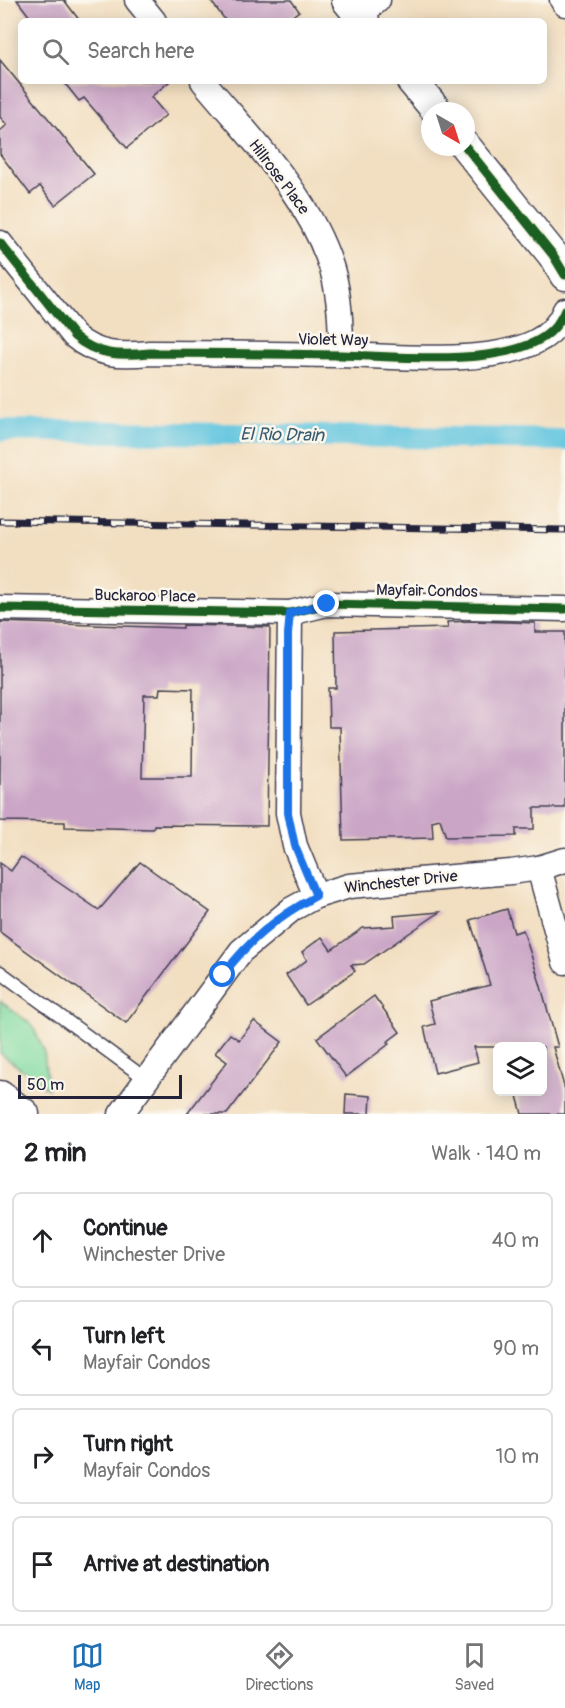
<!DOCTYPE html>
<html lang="en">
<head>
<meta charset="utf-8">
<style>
	:root { --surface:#fff; --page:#f2f2f2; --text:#202124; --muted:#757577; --line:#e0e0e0; --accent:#1f6fb2 }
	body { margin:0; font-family:Pangolin,sans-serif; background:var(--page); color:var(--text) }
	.controls { position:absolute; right:18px; bottom:18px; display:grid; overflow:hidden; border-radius:9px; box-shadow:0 3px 15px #0003 }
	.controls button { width:54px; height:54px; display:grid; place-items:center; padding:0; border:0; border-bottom:2px solid var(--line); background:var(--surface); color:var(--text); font:30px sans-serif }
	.compass { position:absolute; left:421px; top:102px; width:54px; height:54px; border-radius:50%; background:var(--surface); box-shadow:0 3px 15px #0003; rotate:141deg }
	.scale { position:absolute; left:18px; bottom:15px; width:164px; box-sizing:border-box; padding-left:6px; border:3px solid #22223b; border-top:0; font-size:16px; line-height:21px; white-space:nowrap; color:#22223b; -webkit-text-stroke:4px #fbf7ec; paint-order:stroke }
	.stop { position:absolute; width:18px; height:18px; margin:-14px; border:4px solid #1a73e8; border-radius:50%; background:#fff }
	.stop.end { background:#1a73e8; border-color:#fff; box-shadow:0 2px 6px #0008 }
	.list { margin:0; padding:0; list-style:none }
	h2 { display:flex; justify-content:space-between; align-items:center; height:78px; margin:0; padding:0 24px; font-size:26px }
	h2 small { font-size:20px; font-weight:400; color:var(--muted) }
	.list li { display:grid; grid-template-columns:39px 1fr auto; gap:18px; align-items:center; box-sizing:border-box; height:96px; margin:0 12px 12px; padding:0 12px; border:2px solid var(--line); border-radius:9px }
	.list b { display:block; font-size:22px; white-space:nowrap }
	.list p { margin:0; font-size:20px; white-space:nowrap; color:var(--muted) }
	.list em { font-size:20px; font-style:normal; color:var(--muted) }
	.icon { flex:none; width:33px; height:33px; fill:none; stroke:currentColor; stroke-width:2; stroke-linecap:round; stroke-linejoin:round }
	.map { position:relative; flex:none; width:565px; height:1114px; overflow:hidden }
	.search { position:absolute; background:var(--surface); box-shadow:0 3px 15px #0003; left:18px; right:18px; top:18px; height:66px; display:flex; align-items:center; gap:15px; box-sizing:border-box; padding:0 21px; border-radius:9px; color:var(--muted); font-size:22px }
	.sheet { height:510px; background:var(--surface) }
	nav { display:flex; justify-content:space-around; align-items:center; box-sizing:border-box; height:84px; border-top:2px solid var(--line); background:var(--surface); font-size:16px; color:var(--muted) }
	nav a { display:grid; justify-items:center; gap:3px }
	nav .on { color:var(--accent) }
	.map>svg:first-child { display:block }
</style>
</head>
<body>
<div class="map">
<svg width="565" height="1114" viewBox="0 0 565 1114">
	<rect width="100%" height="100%" fill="#fbf7ec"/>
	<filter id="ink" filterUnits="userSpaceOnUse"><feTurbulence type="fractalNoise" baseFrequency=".0167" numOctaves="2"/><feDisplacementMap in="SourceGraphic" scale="12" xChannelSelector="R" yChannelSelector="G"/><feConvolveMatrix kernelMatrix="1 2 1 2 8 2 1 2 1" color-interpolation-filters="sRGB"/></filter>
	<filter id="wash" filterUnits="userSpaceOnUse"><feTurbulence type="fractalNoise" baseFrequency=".008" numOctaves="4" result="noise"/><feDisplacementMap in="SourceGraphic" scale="24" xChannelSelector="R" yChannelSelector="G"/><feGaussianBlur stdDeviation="1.35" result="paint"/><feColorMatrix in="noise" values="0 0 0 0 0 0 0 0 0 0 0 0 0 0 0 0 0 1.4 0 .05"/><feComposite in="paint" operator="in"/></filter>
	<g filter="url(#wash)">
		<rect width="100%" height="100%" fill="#f2dec0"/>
		<path fill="#84dca1" stroke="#537f6e" stroke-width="1.5" d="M0 1001 32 1025 44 1051 48 1089 0 1053Z"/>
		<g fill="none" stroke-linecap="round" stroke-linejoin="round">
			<path stroke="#61c5df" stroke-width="22" d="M0 430 565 440"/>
		</g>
		<g id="blocks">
			<g fill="#caa5c6" fill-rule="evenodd">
				<path d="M17 0H64L80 21H33Z"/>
				<path d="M210 0H291L299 11 286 21H226Z"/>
				<path d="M0 60 94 174 55 205 40 186 30 194 0 154V131L7 125 0 117Z"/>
				<path d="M63 81H170L151 97 166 115 127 148 84 98 79 101Z"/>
				<path d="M475 621 535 623V632H565V808H534V829H516V836L446 837 440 819 432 821 433 838 343 840 340 727H329L328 688H336L335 631 448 628 447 622Z"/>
				<path d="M0 622 183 628V625L270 627 267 826 154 825 153 829 65 827V822L0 821ZM160 688 193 689 192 777H142L144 695H159Z"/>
				<path d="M21 857 99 910 140 862 210 912 126 1023 0 932V863L11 871Z"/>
				<path d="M507 909 514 933 523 930 540 983 558 1047H553L565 1090V1114H522L516 1092H543V1047H474L478 1062 435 1073 424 1027 435 1024 429 1001 490 985 470 920Z"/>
				<path d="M440 912 364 964 351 965 355 971 306 1005 286 975 307 960 302 952 322 937 331 950 363 928 395 926 394 916Z"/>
				<path d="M374 996 400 1032 387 1042 389 1044 346 1077 317 1038Z"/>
				<path d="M254 1021 282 1042 227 1114H187L227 1062 215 1053 230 1034 239 1040Z"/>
				<path d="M346 1094 371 1096 370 1114H345Z"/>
			</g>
		</g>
	</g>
	<g filter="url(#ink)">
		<use href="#blocks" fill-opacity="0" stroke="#413e4f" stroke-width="1.5"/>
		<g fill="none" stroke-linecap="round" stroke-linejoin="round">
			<g stroke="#413e4f" stroke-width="15">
				<path id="service" d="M0 972 146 1079"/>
			</g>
			<g stroke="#413e4f" stroke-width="27">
				<g id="minor">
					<path d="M137 0 154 21"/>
					<path d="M562 0 565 4"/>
					<path d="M359 16 378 0"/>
					<path d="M203 81C251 139 309 195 332 269 340 297 341 326 341 355"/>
					<path d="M0 243 74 336C97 356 121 356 150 353 213 353 277 354 341 355 395 356 486 366 535 342 550 335 559 325 565 310"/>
					<path d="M0 608 290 613 327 604 565 609"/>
					<path d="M290 613 288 813 295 846 316 896"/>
					<path d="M539 868 565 962"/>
					<path d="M121 1114 241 951 292 909 316 896 349 886 511 872 539 868 565 860"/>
				</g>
			</g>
			<g stroke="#413e4f" stroke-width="33">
				<g id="tertiary">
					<path d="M347 0 364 21"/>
					<path d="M412 81 437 111"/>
					<path d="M466 147 553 255 565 275"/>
					<path d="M0 1096 24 1114"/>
				</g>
			</g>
			<use href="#service" stroke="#fff" stroke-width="12"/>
			<use href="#minor" stroke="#fff" stroke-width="24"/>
			<use href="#tertiary" stroke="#fff" stroke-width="30"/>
			<g stroke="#22223b" stroke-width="7">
				<path id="rail" d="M0 521 565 530"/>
			</g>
			<use href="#rail" stroke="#fbf7ec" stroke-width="4.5" stroke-dasharray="14" stroke-linecap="butt"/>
			<g stroke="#fbf7ec" stroke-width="13">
				<g id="cycleway">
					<path d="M466 147 553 255 565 275"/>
					<path d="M0 243 74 336C97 356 121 356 150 353 213 353 277 354 341 355 395 356 486 366 535 342 550 335 559 325 565 310"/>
					<path d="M0 608 290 613 327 604 565 609"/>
				</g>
			</g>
			<use href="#cycleway" stroke="#1b5e20" stroke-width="9"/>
		</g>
	</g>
	<g fill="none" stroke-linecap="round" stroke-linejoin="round" filter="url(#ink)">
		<path stroke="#1a73e8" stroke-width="8" d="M223 975C249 940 278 916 316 896L295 846 288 813V634L290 613 327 604"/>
	</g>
	<g text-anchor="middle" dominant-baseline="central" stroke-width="5" stroke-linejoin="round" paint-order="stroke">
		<g font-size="16" fill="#22223b" stroke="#fbf7ec">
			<text transform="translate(279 177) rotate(53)">Hillrose Place</text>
			<text transform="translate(333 340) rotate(1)">Violet Way</text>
			<text transform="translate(427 591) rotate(1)">Mayfair Condos</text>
			<text transform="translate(145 596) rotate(1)">Buckaroo Place</text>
			<text transform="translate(401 882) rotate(-6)">Winchester Drive</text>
		</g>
		<g font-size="18" font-style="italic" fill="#385b74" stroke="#fbf7ec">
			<text transform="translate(282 435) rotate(1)">El Rio Drain</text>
		</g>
	</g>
</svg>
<div class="controls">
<button><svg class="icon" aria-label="layers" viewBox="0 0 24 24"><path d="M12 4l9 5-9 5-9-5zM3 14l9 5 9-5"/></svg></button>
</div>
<svg class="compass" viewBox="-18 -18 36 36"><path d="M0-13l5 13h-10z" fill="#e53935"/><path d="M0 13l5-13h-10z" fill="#757577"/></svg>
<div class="scale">50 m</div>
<div class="stop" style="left:223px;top:975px"></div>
<div class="stop end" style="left:327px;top:604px"></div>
<div class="search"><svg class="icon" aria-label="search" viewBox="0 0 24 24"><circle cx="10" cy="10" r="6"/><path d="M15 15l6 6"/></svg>Search here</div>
</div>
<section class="sheet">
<h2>2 min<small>Walk · 140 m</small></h2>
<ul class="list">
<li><svg class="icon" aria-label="ahead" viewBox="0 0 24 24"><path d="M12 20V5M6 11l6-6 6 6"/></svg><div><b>Continue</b><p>Winchester Drive</p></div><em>40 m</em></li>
<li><svg class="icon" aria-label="left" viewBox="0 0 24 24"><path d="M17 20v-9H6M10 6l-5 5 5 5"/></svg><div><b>Turn left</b><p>Mayfair Condos</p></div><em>90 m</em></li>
<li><svg class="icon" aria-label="right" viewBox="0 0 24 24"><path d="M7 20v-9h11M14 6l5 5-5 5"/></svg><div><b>Turn right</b><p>Mayfair Condos</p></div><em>10 m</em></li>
<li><svg class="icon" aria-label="arrive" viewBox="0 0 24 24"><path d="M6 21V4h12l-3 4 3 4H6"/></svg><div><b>Arrive at destination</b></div></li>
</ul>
</section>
<nav>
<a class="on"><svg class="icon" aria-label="map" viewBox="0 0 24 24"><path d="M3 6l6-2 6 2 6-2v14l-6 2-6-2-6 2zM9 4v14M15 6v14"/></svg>Map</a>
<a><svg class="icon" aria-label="directions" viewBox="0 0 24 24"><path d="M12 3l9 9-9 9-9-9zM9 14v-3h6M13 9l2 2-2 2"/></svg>Directions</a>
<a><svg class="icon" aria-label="saved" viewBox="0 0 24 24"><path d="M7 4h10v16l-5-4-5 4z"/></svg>Saved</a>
</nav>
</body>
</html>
